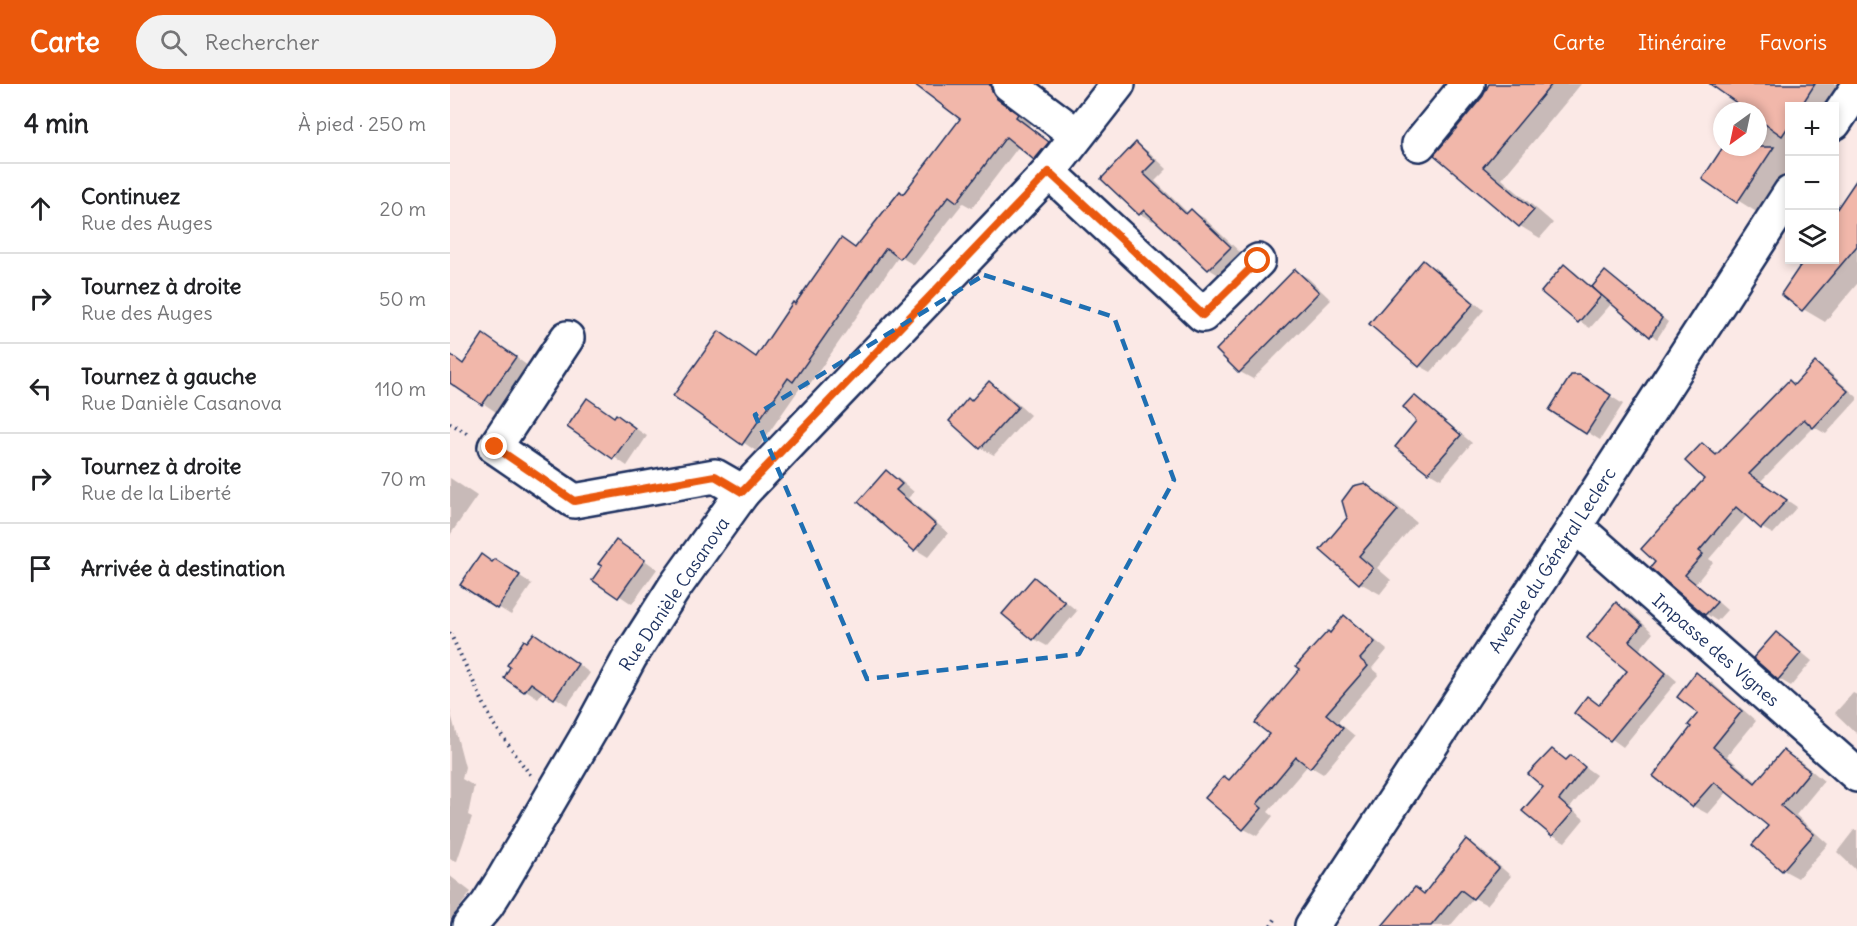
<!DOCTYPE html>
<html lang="fr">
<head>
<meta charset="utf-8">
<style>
	:root { --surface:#fff; --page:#f2f2f2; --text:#202124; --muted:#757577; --line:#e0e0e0; --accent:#ea580c }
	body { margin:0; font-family:Delius,sans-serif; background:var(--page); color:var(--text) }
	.controls { position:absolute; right:18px; top:18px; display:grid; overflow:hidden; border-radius:0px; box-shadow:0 3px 9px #0003 }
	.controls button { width:54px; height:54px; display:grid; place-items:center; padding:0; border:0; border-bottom:2px solid var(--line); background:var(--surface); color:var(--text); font:30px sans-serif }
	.compass { position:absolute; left:1263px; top:18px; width:54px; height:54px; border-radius:50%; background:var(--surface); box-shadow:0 3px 9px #0003; rotate:213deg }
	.stop { position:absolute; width:18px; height:18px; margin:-14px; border:4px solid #ea580c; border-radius:50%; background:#fff }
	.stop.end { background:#ea580c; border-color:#fff; box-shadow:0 2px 6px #0008 }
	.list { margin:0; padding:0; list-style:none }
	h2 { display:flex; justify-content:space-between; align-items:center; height:78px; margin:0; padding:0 24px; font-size:26px }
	h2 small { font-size:20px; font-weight:400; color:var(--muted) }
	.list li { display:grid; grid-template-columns:39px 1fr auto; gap:18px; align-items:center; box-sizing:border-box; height:90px; padding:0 24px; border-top:2px solid var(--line) }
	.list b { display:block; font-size:22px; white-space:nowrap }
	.list p { margin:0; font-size:20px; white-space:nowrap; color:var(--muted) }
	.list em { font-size:20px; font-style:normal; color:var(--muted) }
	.icon { flex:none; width:33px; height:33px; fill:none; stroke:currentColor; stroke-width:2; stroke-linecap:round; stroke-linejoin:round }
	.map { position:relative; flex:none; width:1407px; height:842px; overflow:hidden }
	header { display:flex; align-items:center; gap:36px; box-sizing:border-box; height:84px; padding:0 30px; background:var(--accent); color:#fff }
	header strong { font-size:28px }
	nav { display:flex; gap:33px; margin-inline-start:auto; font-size:21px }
	.search { width:420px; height:54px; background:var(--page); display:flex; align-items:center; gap:15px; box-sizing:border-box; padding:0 21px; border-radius:33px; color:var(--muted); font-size:22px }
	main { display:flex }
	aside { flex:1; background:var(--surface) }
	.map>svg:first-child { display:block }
</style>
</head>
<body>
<header>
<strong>Carte</strong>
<div class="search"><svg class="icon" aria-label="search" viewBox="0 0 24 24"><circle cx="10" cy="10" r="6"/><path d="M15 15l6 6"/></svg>Rechercher</div>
<nav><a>Carte</a><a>Itinéraire</a><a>Favoris</a></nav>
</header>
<main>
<aside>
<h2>4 min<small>À pied · 250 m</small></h2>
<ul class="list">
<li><svg class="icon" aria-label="ahead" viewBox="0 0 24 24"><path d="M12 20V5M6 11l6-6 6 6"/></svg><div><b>Continuez</b><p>Rue des Auges</p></div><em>20 m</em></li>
<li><svg class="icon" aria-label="right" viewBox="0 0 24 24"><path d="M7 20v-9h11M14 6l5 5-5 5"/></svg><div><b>Tournez à droite</b><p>Rue des Auges</p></div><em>50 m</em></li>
<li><svg class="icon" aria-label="left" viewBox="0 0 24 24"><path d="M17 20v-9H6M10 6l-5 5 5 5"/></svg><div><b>Tournez à gauche</b><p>Rue Danièle Casanova</p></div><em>110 m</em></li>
<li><svg class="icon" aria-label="right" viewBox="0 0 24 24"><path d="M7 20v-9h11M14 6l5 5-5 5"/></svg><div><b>Tournez à droite</b><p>Rue de la Liberté</p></div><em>70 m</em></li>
<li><svg class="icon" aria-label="arrive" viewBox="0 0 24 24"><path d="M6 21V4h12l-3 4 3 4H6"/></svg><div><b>Arrivée à destination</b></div></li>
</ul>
</aside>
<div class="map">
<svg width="1407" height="842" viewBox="0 0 1407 842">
	<rect width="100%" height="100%" fill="#fbe9e6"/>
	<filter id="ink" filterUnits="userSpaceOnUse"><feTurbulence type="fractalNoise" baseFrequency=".0167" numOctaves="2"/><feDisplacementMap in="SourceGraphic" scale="12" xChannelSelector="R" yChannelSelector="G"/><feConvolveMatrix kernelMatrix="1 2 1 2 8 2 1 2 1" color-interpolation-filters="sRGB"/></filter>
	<g filter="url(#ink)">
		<g fill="#0003">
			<path d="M466 0H541L554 10 555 17 561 24 581 39 579 42 611 67 598 83 569 62 522 124 513 119 464 181 449 172 357 304 352 301 306 367 225 312 283 257 307 274 392 156 406 164 454 111 512 34Z"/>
			<path d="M1041 0H1131L1052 95 1103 139 1090 154 1070 142 986 71 1034 13Z"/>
			<path d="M1263 0H1393L1378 22H1340V81L1308 129 1254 95 1275 63H1308V27H1299Z"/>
			<path d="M686 60 699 68 717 85 705 97 738 129 741 127 754 134 793 171 772 193 759 185 705 135 703 137 690 130Z"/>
			<path d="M1407 97V200L1375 238 1353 225 1333 210 1356 176H1384Z"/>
			<path d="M974 178 985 184 1034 226 981 288 970 282Z"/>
			<path d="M1114 182 1125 188 1143 204 1162 193 1218 238 1207 255 1162 219 1140 244 1129 237Z"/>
			<path d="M845 187 858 194 881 216 803 295 790 288 768 266Z"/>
			<path d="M47 260 78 282 46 328 0 297V287L14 281Z"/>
			<path d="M1365 280 1377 286 1407 313V316L1376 350 1364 343 1310 398 1347 423 1323 450 1312 444 1297 431 1259 475 1263 478 1246 499 1277 526 1267 537 1256 530 1203 483 1256 395 1253 360 1268 371 1339 298 1346 302Z"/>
			<path d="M1124 289 1173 320 1150 356 1101 325Z"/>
			<path d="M539 299 552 306 580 331 544 371 531 364 501 336 522 318Z"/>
			<path d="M964 313 976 321 1022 359 991 395 979 388Z"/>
			<path d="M165 334 179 340 197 352 177 382 120 342Z"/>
			<path d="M436 388 449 395 464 408 458 414 498 449 478 473 465 465Z"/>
			<path d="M0 394 27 412 0 451Z"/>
			<path d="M915 401 935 412 966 438 927 484 941 496 930 510 910 499 899 434Z"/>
			<path d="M179 465 207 485 182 520 145 495Z"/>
			<path d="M43 479 58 484 82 500 61 531 12 501Z"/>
			<path d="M584 495 597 502 627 527 597 562 584 555 555 530Z"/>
			<path d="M1167 520 1179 526 1203 549 1190 565 1227 597 1173 663 1126 629 1138 614 1150 621 1179 587Z"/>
			<path d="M895 533 907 541 937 566 922 584 929 590 888 638 905 652 873 690 858 681 818 728 823 732 807 752 794 745 758 714 779 697 821 650 881 551Z"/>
			<path d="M1326 550 1338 557 1362 577 1341 602 1329 595 1305 574Z"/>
			<path d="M97 558 140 589 117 621 94 606 88 614 56 593 78 560Z"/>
			<path d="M1247 590 1262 599 1306 637 1277 672 1308 699 1334 668 1349 676 1374 697 1346 731 1378 760 1348 794 1333 786 1320 742 1278 707 1258 730 1243 722 1205 691 1243 643 1250 629Z"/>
			<path d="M1403 609 1407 611V650L1385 629Z"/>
			<path d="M0 626 15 683 12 695 24 702 18 731 22 733 7 777 0 775Z"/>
			<path d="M1102 666 1118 677 1121 673 1146 691 1120 724 1134 735 1115 758 1103 751 1074 727 1095 702Z"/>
			<path d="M1404 746H1407V787L1387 768Z"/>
			<path d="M1017 757 1029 764 1061 792 1037 821 1024 814 1000 842H934L965 805 975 811Z"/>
			<path d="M0 792 21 808 0 836Z"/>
		</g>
		<g fill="#f1b7aa" stroke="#1b2f5e" stroke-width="1.5">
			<path d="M464 0H539L547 15 568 30 566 33 599 58 584 76 556 53 507 118 499 112 450 175 436 164 343 298 338 294 292 361 223 312 269 247 306 273 343 218 345 220 391 154 405 164 450 107 453 110 510 35Z"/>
			<path d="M1039 0H1102L1033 83 1084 126 1069 143 984 71 1033 12Z"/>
			<path d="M1260 0H1365L1351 22H1340V40L1332 52 1308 35V27H1298Z"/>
			<path d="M686 58 705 77 693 89 736 130 741 125 781 163 758 186 694 126 689 131 651 95Z"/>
			<path d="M1273 63H1324L1287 119 1252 95Z"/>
			<path d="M1407 95V162L1352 227 1331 210 1354 176H1384V129Z"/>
			<path d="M973 176 1024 219 969 283 919 240Z"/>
			<path d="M1114 180 1151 212 1128 239 1091 208Z"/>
			<path d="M845 185 869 208 789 289 766 266Z"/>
			<path d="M1155 187 1212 234 1200 253 1142 203Z"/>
			<path d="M33 250 66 273 32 321 0 299V270L13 280Z"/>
			<path d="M1365 278 1398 307 1363 344 1354 335 1299 390 1337 416 1311 445 1286 423 1249 467 1253 470 1235 491 1267 518 1255 531 1200 484 1205 478 1191 465 1254 395 1235 377 1252 359 1266 371 1339 296 1344 301Z"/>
			<path d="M1121 291H1130L1161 311 1136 350 1099 326Z"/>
			<path d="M539 297 568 323 530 365 499 337 518 314 521 317Z"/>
			<path d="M964 311 1011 351 978 389 945 363 966 337 953 323Z"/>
			<path d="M137 314 164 333 166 330 185 344 163 375 117 343Z"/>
			<path d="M436 386 452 400 446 406 486 441 464 467 408 418Z"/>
			<path d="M915 399 948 426 909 472 923 484 909 500 870 466 897 434 892 417 903 402Z"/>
			<path d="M166 456 195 476 168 514 142 496 152 482 148 480Z"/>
			<path d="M31 470 42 478 45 475 70 491 47 525 10 501Z"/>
			<path d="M584 493 615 518 583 556 552 530Z"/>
			<path d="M1166 518 1192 541 1179 557 1216 589 1160 657 1124 629 1137 612 1149 621 1177 587 1137 554Z"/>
			<path d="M894 531 925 558 910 575 918 582 876 630 893 644 860 684 846 673 807 720 812 724 793 746 755 714 774 692 779 696 819 650 805 639 850 585 846 582 878 547 880 549Z"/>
			<path d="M1326 548 1351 569 1328 596 1303 574Z"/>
			<path d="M84 549 128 580 104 615 81 599 74 608 54 594 60 583 57 581 74 556 77 558Z"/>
			<path d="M1246 588 1292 627 1263 663 1305 699 1333 666 1360 687 1331 722 1364 750 1332 787 1302 761 1318 742 1264 698 1242 723 1203 692 1241 643 1238 641 1248 629 1227 613Z"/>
			<path d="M1102 665 1116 676 1121 671 1135 683 1109 716 1123 728 1102 752 1072 727 1093 703 1078 690Z"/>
			<path d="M1016 755 1049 784 1023 815 1011 806 981 842H932L965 803 974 810Z"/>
		</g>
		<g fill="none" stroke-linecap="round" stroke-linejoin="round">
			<g stroke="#1b2f5e" stroke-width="38">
				<g id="minor">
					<path d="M559 0 627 51"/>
					<path d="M969 60 1018 0"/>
					<path d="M599 88 753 231 808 177"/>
					<path d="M117 254 45 363 124 417 265 392 293 408"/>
					<path d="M1125 442 1407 691"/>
					<path d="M19 842 37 821 54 794 140 647 180 573 224 504 293 408 599 88 668 0"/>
				</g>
			</g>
			<g stroke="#1b2f5e" stroke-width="38">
				<g id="major">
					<path d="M1384 39 1407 5"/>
					<path d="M862 842 1125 442 1340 109"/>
				</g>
			</g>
			<g stroke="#1b2f5e" stroke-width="4" stroke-dasharray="1.5 4.5" stroke-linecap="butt">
				<path d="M0 339 20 351"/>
				<path d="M0 549 43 639 81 692"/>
				<path d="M821 842 827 832"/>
			</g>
			<use href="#minor" stroke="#fff" stroke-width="33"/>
			<use href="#major" stroke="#fff" stroke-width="33"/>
		</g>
	</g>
	<g fill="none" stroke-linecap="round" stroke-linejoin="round" filter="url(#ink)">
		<path stroke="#ea580c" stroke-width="8" d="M45 363 124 417 265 392 292 408 599 88 753 231 808 177"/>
	</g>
	<path fill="none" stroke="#1f6fb2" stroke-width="4.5" stroke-dasharray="12 8" stroke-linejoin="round" d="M534 191 664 233 724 396 629 570 417 595 305 331Z"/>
	<g text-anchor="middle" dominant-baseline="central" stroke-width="5" stroke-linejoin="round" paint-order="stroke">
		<g font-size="18" fill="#1b2f5e" stroke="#fff">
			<text transform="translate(1102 476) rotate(-57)">Avenue du Général Leclerc</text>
			<text transform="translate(224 510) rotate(-56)">Rue Danièle Casanova</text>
			<text transform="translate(1266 566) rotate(41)">Impasse des Vignes</text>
		</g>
	</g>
</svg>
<div class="controls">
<button>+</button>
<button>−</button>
<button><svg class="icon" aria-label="layers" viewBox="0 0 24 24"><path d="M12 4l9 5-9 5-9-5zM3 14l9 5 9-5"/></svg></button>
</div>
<svg class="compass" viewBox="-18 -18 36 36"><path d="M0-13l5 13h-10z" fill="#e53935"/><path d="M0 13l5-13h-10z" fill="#757577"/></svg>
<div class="stop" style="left:808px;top:177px"></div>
<div class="stop end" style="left:45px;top:363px"></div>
</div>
</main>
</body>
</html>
